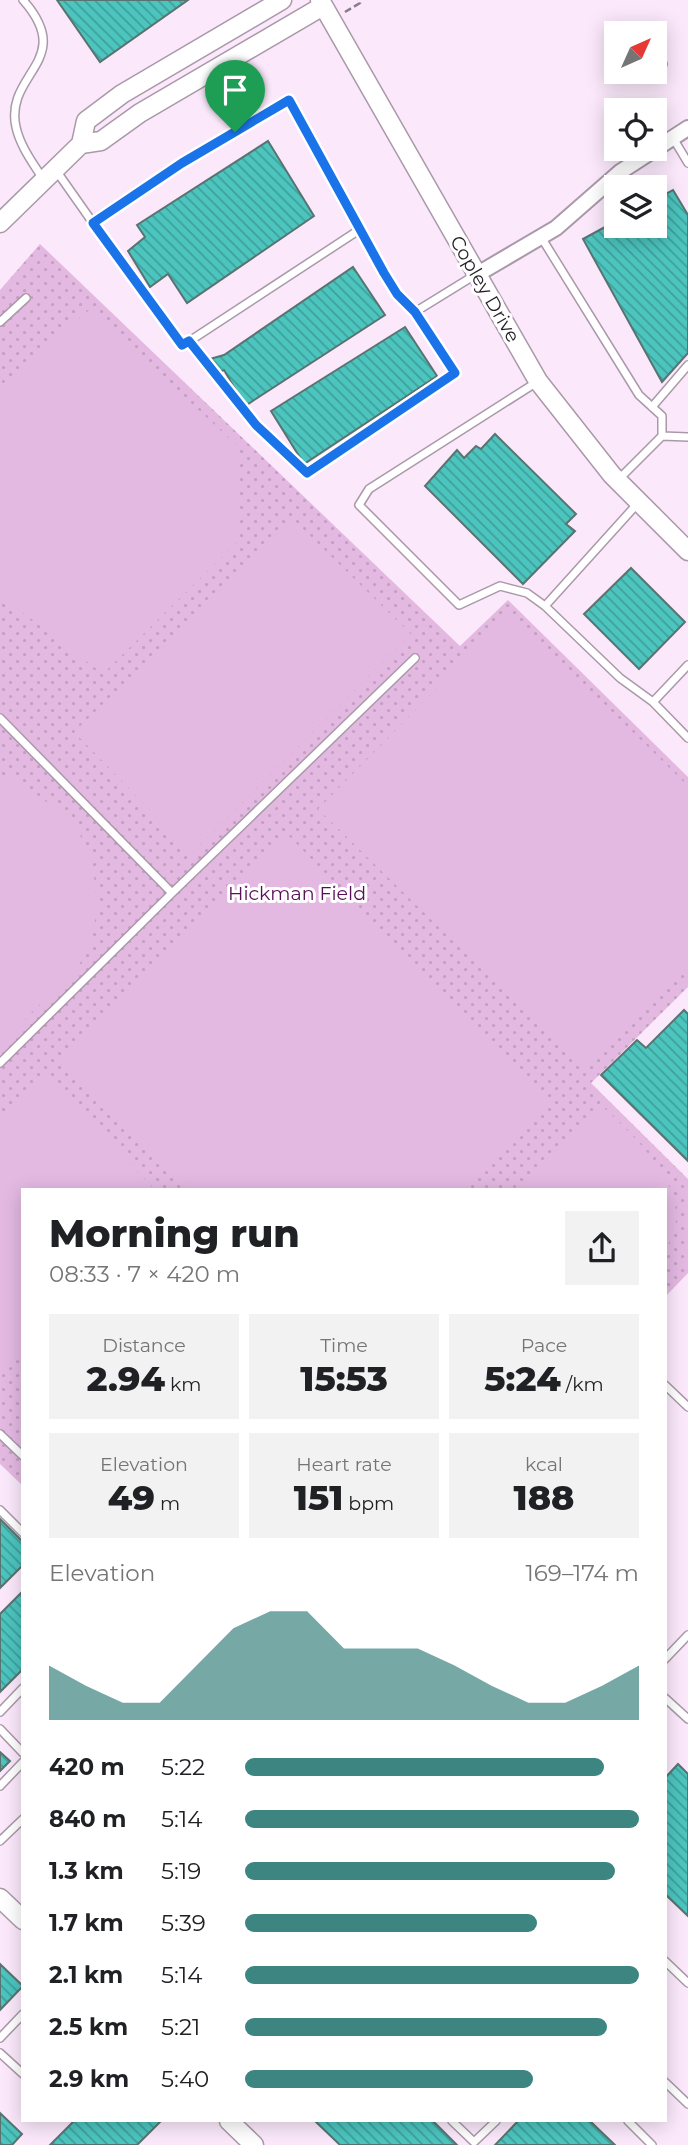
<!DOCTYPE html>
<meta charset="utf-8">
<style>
:root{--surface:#fff;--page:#f2f2f2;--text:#202124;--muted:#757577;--accent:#3d8581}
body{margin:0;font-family:Montserrat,sans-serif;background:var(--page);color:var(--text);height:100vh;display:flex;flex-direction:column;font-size:26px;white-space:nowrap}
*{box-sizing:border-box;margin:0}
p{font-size:23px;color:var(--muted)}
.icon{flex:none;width:38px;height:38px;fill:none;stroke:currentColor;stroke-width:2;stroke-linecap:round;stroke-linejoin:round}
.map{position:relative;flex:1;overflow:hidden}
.sheet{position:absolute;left:21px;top:1188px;width:646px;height:934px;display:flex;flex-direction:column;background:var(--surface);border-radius:0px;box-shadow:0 4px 18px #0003}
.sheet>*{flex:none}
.needle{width:46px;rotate:45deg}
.tools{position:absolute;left:604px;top:21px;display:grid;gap:14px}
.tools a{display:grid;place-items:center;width:63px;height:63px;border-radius:0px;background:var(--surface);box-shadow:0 4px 18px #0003;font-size:35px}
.pin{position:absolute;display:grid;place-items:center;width:60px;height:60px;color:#fff;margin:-72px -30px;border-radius:50% 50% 50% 0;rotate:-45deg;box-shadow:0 0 7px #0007}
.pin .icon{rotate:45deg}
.round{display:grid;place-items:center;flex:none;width:74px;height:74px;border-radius:0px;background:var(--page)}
.headline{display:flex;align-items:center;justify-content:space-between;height:119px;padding:0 28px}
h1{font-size:38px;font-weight:800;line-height:52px}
.figures{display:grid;grid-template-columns:repeat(3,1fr);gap:10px;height:119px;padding:7px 28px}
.figures div{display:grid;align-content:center;border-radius:0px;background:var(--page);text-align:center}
.figures b{font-size:35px;font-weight:800}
.figures small{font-size:19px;font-weight:400}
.figures p{font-size:19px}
.chart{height:196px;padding:14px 28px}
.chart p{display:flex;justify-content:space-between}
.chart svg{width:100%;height:126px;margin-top:7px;fill:var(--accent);opacity:.7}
ul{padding:0 28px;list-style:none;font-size:23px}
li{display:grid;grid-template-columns:112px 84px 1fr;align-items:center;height:52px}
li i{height:18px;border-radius:9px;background:var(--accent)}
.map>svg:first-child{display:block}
.park{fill:url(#park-dots)}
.garden{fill:#e3b9e2}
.building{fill:url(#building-back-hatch);stroke:#597371;stroke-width:2}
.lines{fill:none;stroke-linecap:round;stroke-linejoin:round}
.service-casing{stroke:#a999a9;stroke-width:10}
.minor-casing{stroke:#a999a9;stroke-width:18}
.tertiary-casing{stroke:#a999a9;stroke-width:21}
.path{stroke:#877c87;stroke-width:2.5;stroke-dasharray:7 3.5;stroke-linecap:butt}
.service{stroke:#fff;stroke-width:7}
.minor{stroke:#fff;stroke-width:14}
.tertiary{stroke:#fff;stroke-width:18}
.route-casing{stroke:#fff;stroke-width:14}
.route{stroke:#1a73e8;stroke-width:9}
.labels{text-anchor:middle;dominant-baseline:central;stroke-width:6;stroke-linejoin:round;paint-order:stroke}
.street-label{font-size:19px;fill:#251f25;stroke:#fff}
.park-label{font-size:19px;fill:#580f5a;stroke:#fff}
</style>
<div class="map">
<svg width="688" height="2145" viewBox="0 0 688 2145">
<defs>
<pattern id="park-dots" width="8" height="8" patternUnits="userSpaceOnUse" patternTransform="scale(1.75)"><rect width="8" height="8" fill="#e3b9e2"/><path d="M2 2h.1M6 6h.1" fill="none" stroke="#c39fc2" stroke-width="1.8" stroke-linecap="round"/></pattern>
<pattern id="building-back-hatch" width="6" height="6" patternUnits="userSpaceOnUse" patternTransform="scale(1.75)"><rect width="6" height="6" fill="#4cc5bf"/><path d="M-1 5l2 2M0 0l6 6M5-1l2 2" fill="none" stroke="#3f9f9b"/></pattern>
</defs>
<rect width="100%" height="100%" fill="#fbe9fb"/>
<path class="park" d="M40,244L460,646L508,600L688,777V987L591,1083L688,1179V1273L665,1297V1190H23V1486L0,1464V290Z"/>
<path class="garden" d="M89,310L238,446L236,543L103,674L0,595V386Z
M294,520L411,634L192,853L74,732Z
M511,613L688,786V967L586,1071L318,809Z
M12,776C26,787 71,818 78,831C103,877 105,940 67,981C56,993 42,1001 31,1013C20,1025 10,1038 0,1050V783Z
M287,834L548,1103L462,1190H194L60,1057Z
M45,1076L155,1190H23V1354L0,1377V1121Z
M602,1106C631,1133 685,1182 675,1227C673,1235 668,1244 665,1252V1190H513Z"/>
<path class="building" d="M57,0H188L100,62Z
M268,141L314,216L187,303L168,274L150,287L128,251L145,237L137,225Z
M673,190L688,215V353L662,382L583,239L616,221V226H654V200Z
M353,267L385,315L245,406L224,370L215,375L206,360L224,355Z
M405,327L437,376L304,464L271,411Z
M495,434L576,514L566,524L575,531L523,584L425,486L457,450L464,458L476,446L481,449Z
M631,568L685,622L639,669L584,614Z
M684,1010L688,1014V1161L601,1075L637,1040L646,1048Z
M0,1519L23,1542V1565L0,1588Z
M23,1591V1669L0,1692V1614Z
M0,1752L10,1761L0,1771Z
M678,1764L688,1774V1916L665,1894V1778Z
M0,1964L23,1986L0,2010Z
M0,2113L22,2134L12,2145H0Z
M74,2121H161L137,2145H50Z
M315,2121H433L457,2145H340Z
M518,2121H590L615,2145H495Z"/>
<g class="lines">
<g class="service-casing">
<path id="service" d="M23,0C77,61 4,73 16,127C20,146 33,163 43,179
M654,64H663
M673,138L688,163
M55,169L93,223L182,163L289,100L359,230L182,346L93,223
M359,230L397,294L415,312L475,275
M541,237L639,395L662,416V436
M0,322L26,298
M189,341L255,425L307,473L455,373L415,312
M537,382L369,489L359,505L459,605L500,586L527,593L545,606L620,678L653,702L688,738
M652,407L688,365
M619,479L662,436L688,437
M545,606L638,503
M653,702L688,665
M0,718L172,893L0,1063
M172,893L415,658
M665,1385L688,1407
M0,1434L23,1456
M0,1510L23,1533
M665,1659L688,1635
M665,1698L688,1719
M0,1712L23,1688
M0,1729L23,1753
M0,1786L23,1762
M0,1841L23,1819
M665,1961L688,1983
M0,2038L23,2014
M0,2053L23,2074
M665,2082L688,2104
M452,2121L474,2142L496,2121
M628,2121L652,2145"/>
</g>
<g class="minor-casing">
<path id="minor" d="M476,275L556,228L620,172L688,128"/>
</g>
<g class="tertiary-casing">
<path id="tertiary" d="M320,0L538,381L612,475L688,551
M81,144L101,141L140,113L323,6
M0,223L81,144L86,121L122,94L282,0
M0,1898L23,1920
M229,2121L254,2145"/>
</g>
<path class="path" d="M345,12L360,3L358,0"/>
<use href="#service" class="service"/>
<use href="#minor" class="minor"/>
<use href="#tertiary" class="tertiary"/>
</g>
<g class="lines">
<g class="route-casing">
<path id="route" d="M289,100L384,273L397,294L415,312L455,373L307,473L256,425L189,341L182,345L93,223L182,163Z"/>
</g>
<use href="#route" class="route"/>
</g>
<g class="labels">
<g class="street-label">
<text transform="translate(485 289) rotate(60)">Copley Drive</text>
</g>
<g class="park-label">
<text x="297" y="893">Hickman Field</text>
</g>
</g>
</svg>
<div class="tools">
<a><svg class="needle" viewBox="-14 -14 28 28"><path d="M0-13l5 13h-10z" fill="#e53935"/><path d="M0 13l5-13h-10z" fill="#757577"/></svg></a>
<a><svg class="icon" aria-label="locate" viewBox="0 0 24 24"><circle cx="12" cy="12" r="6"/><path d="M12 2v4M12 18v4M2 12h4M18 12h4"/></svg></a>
<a><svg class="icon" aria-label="layers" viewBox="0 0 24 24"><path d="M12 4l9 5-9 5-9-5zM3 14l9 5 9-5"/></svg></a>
</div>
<div class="pin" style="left:235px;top:132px;background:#1e9e55"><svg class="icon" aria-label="arrive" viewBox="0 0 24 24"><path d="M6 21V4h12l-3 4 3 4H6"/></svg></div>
<section class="sheet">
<div class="headline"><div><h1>Morning run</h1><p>08:33 · 7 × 420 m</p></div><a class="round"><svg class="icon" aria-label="share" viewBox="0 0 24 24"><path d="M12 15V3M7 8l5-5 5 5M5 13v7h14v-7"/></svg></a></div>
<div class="figures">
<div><p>Distance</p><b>2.94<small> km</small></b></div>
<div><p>Time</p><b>15:53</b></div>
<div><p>Pace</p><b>5:24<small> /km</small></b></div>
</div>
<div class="figures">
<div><p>Elevation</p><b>49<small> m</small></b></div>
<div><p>Heart rate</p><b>151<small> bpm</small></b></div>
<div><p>kcal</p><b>188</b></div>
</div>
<div class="chart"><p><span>Elevation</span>169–174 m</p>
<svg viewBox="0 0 160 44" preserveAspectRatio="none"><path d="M0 44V25L10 32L20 38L30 38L40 25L50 12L60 6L70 6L80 19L90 19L100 19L110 25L120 32L130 38L140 38L150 32L160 25V44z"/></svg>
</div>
<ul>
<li><b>420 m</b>5:22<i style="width:91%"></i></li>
<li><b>840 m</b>5:14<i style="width:100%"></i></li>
<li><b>1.3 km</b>5:19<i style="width:94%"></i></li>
<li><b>1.7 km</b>5:39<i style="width:74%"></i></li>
<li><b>2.1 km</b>5:14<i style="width:100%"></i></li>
<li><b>2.5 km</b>5:21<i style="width:92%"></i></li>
<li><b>2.9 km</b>5:40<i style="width:73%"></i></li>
</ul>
</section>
</div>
